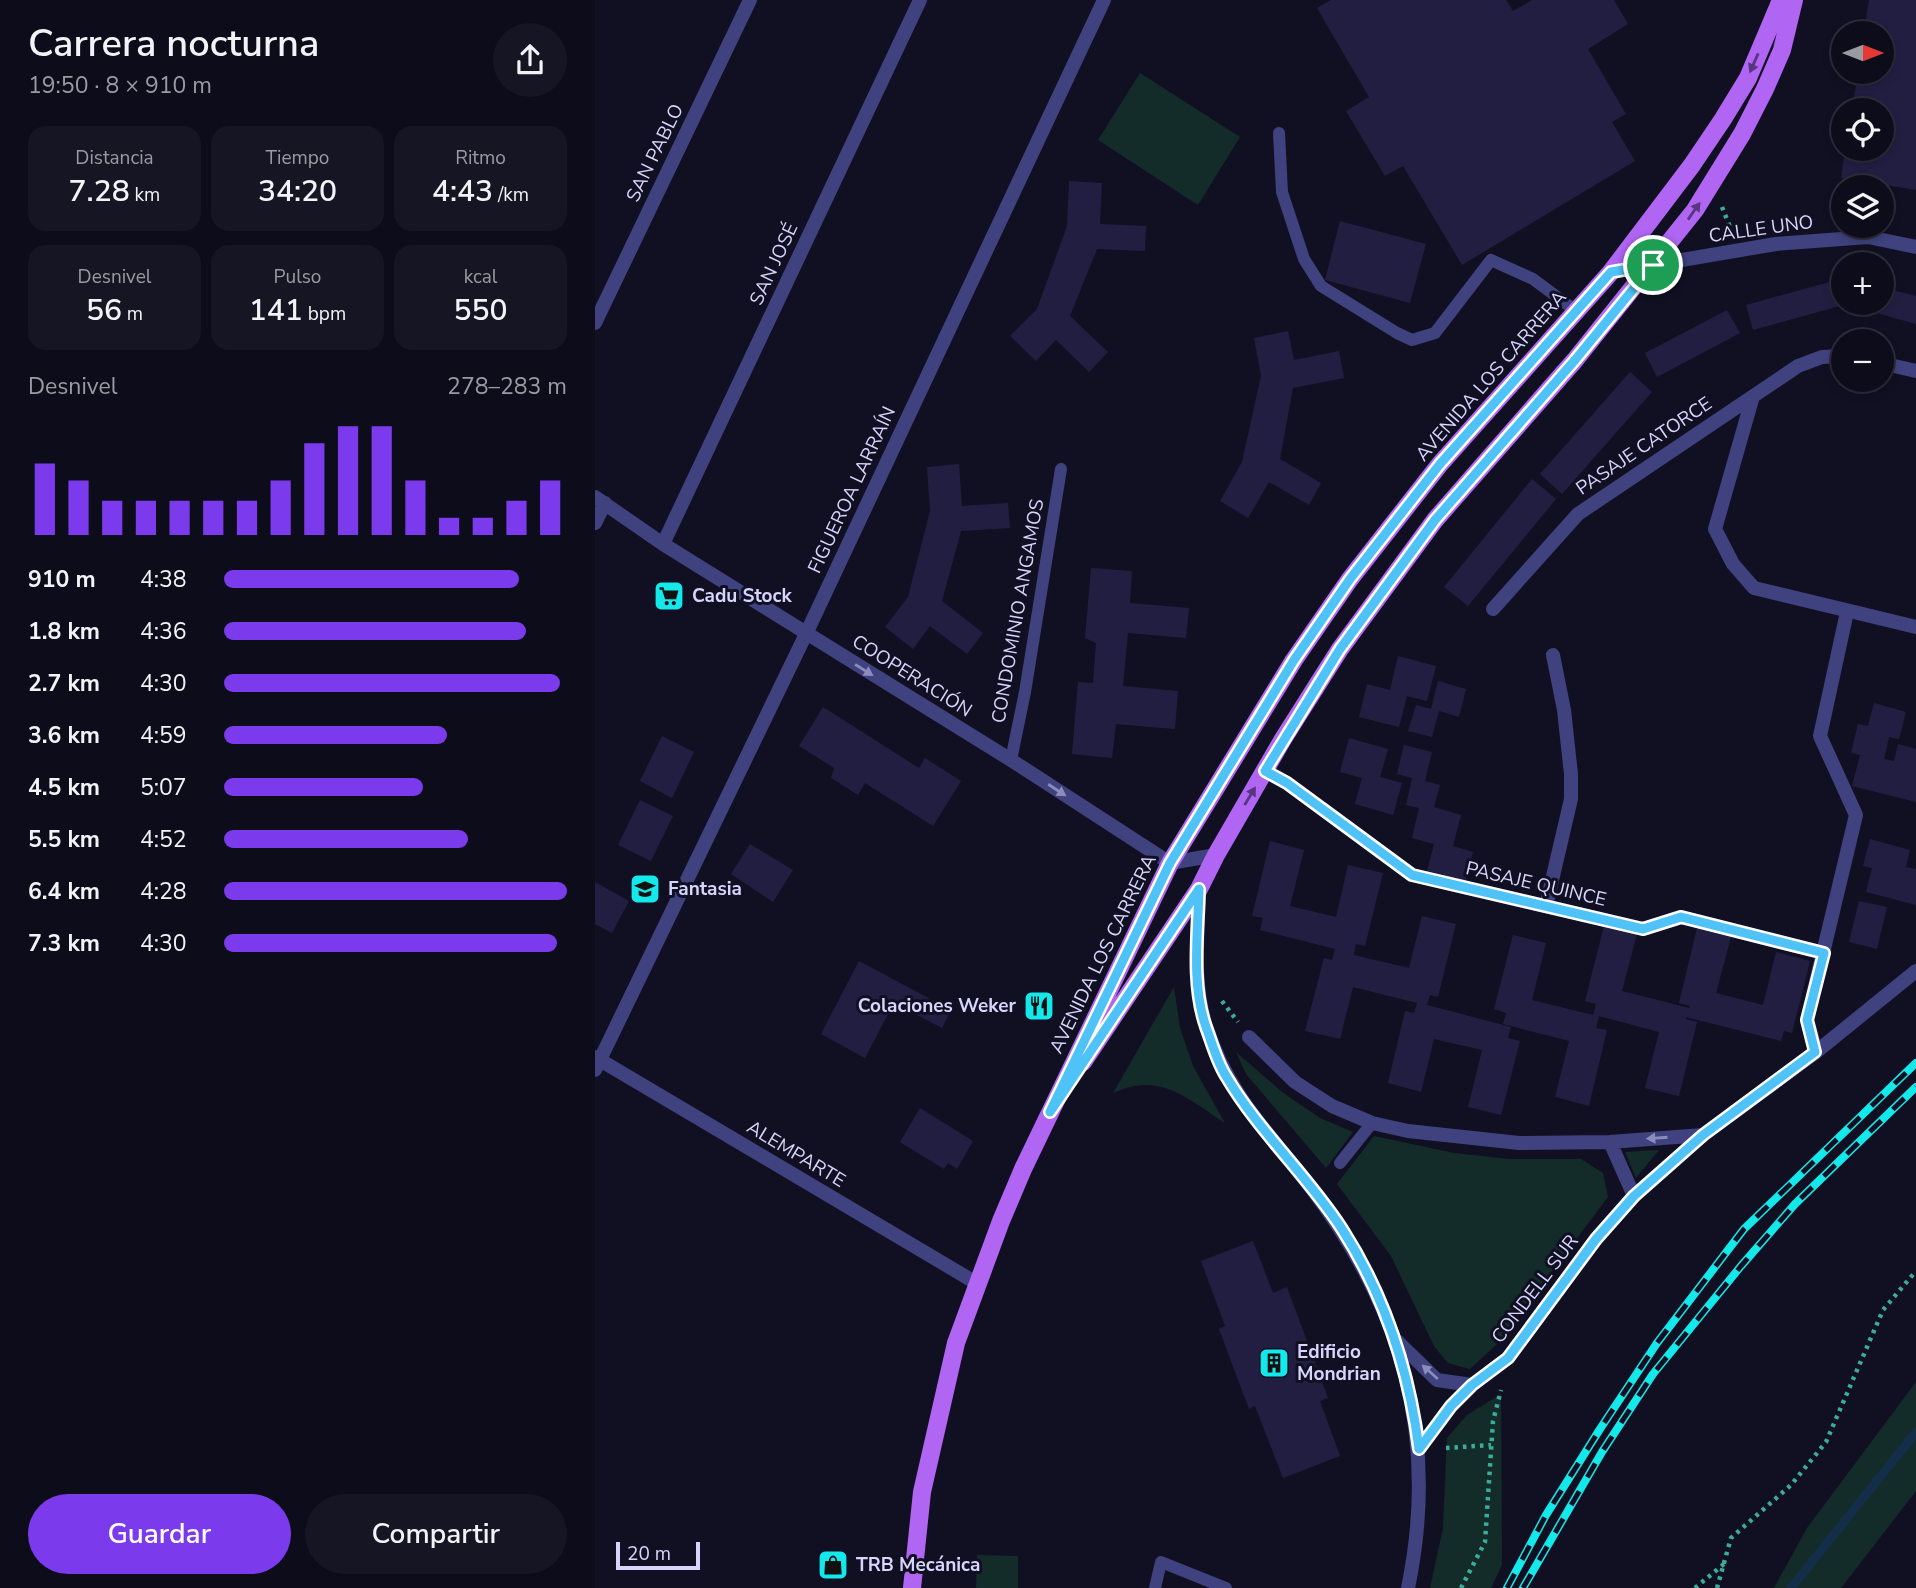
<!DOCTYPE html>
<html lang="es">
<meta charset="utf-8">
<style>
:root{--surface:#0d0c1a;--page:#161523;--text:#f1f3f6;--muted:#9a9ba2;--line:#2d2c39;--accent:#7c3aed}
body{margin:0;font-family:"Nunito Sans",sans-serif;background:var(--page);color:var(--text);height:100vh;display:flex;flex-direction:column;font-size:26px;white-space:nowrap}
*{box-sizing:border-box;margin:0}
p{font-size:23px;color:var(--muted)}
.icon{flex:none;width:38px;height:38px;fill:none;stroke:currentColor;stroke-width:2;stroke-linecap:round;stroke-linejoin:round}
.map{position:relative;flex:1;overflow:hidden}
.panel{display:flex;flex-direction:column;background:var(--surface);width:595px}
.panel>*{flex:none}
.needle{width:46px;rotate:90deg}
.tools{position:absolute;left:1236px;top:21px;display:grid;gap:14px}
.tools a{display:grid;place-items:center;width:63px;height:63px;border-radius:50%;background:var(--surface);box-shadow:0 4px 10px #0003,0 0 0 2px var(--line);font-size:35px}
.scale{position:absolute;left:21px;bottom:18px;width:84px;box-sizing:border-box;padding-left:7px;border:4px solid #d6d5fc;border-top:0;font-size:19px;line-height:24px;white-space:nowrap;color:#d6d5fc;-webkit-text-stroke:5px #111023;paint-order:stroke}
.pin{position:absolute;display:grid;place-items:center;width:60px;height:60px;color:#fff;margin:-30px;border:4px solid #fff;border-radius:50%;box-shadow:0 2px 7px #0007}
.round{display:grid;place-items:center;flex:none;width:74px;height:74px;border-radius:37px;background:var(--page)}
.head{display:flex;align-items:center;justify-content:space-between;height:119px;padding:0 28px}
h1{font-size:38px;font-weight:600;line-height:52px}
.stats{display:grid;grid-template-columns:repeat(3,1fr);gap:10px;height:119px;padding:7px 28px}
.stats div{display:grid;align-content:center;border-radius:18px;background:var(--page);text-align:center}
.stats b{font-size:30px;font-weight:600}
.stats small{font-size:19px;font-weight:400}
.stats p{font-size:19px}
.chart{height:196px;padding:14px 28px}
.chart p{display:flex;justify-content:space-between}
.chart svg{width:100%;height:126px;margin-top:7px;stroke:var(--accent);stroke-width:6}
.button{display:flex;gap:14px;margin-top:auto;padding:14px 28px}
.button a{flex:1;height:80px;border-radius:42px;background:var(--accent);color:#fff;font-size:28px;font-weight:600;line-height:80px;text-align:center}
.button a+a{background:var(--page);color:var(--text)}
ul{padding:0 28px;list-style:none;font-size:23px}
li{display:grid;grid-template-columns:112px 84px 1fr;align-items:center;height:52px}
li i{height:18px;border-radius:9px;background:var(--accent)}
main{display:flex;flex:1;min-height:0}
.map>svg:first-child{display:block}
.green{fill:#142c29}
.lines{fill:none;stroke-linecap:round;stroke-linejoin:round}
.stream{stroke:#142d49;stroke-width:9}
.building{fill:#221e42}
.path{stroke:#39ac9a;stroke-width:4.5;stroke-dasharray:3.5 5;stroke-linecap:butt}
.service{stroke:#3f427e;stroke-width:12}
.minor{stroke:#3f427e;stroke-width:14}
.tertiary{stroke:#3f427e;stroke-width:14}
.primary{stroke:#b165f3;stroke-width:18}
.rail-casing{stroke:#13e8ea;stroke-width:8}
.rail{stroke:#111023;stroke-width:5;stroke-dasharray:16;stroke-linecap:butt}
.oneway{fill:#593681}
.oneway2{fill:#8a8cbd}
.route-casing{stroke:#fff;stroke-width:14}
.route{stroke:#4fc3f7;stroke-width:9}
.labels{text-anchor:middle;dominant-baseline:central;stroke-width:6;stroke-linejoin:round;paint-order:stroke}
.street-label{font-size:19px;fill:#d6d5fc;stroke:#111023}
.poi-label{font-size:19px;font-weight:bold;fill:#d6d5fc;stroke:#111023;text-anchor:start}
</style>
<main>
<section class="panel">
<div class="head"><div><h1>Carrera nocturna</h1><p>19:50 · 8 × 910 m</p></div><a class="round"><svg class="icon" aria-label="share" viewBox="0 0 24 24"><path d="M12 15V3M7 8l5-5 5 5M5 13v7h14v-7"/></svg></a></div>
<div class="stats">
<div><p>Distancia</p><b>7.28<small> km</small></b></div>
<div><p>Tiempo</p><b>34:20</b></div>
<div><p>Ritmo</p><b>4:43<small> /km</small></b></div>
</div>
<div class="stats">
<div><p>Desnivel</p><b>56<small> m</small></b></div>
<div><p>Pulso</p><b>141<small> bpm</small></b></div>
<div><p>kcal</p><b>550</b></div>
</div>
<div class="chart"><p><span>Desnivel</span>278–283 m</p>
<svg viewBox="0 0 160 44" preserveAspectRatio="none"><path d="M5 44V19M15 44V25M25 44V32M35 44V32M45 44V32M55 44V32M65 44V32M75 44V25M85 44V12M95 44V6M105 44V6M115 44V25M125 44V38M135 44V38M145 44V32M155 44V25"/></svg>
</div>
<ul>
<li><b>910 m</b>4:38<i style="width:86%"></i></li>
<li><b>1.8 km</b>4:36<i style="width:88%"></i></li>
<li><b>2.7 km</b>4:30<i style="width:98%"></i></li>
<li><b>3.6 km</b>4:59<i style="width:65%"></i></li>
<li><b>4.5 km</b>5:07<i style="width:58%"></i></li>
<li><b>5.5 km</b>4:52<i style="width:71%"></i></li>
<li><b>6.4 km</b>4:28<i style="width:100%"></i></li>
<li><b>7.3 km</b>4:30<i style="width:97%"></i></li>
</ul>
<div class="button"><a>Guardar</a><a>Compartir</a></div>
</section>
<div class="map">
<svg width="1321" height="1588" viewBox="0 0 1321 1588">
<rect width="100%" height="100%" fill="#111023"/>
<path class="green" d="M545,73L645,137L603,205L503,140Z
M579,987L585,1028L598,1066L630,1123C592,1098 564,1071 518,1093Z
M641,1052L687,1092L725,1118L758,1132L731,1168L651,1074Z
M779,1136L859,1153L914,1159H986L1008,1173L1013,1197L903,1343L875,1369L853,1363L839,1346L796,1256L742,1184Z
M1064,1150L1041,1178L1030,1152Z
M1321,1382V1491L1246,1588H1179L1212,1528Z
M906,1394L907,1565L896,1588H835L848,1528L852,1438L872,1415Z
M382,1555L423,1556V1588H381Z"/>
<g class="lines">
<path class="stream" d="M1196,1588L1321,1432"/>
</g>
<path class="building" d="M736,0H911L918,11L937,0H1019L1033,24L993,49L1031,114L1017,122L1040,161L867,265L808,166L790,176L751,111L774,97L722,8Z
M1274,0H1321V190L1246,178L1250,149H1286V110H1257L1263,72H1286V33H1269Z
M474,181L507,183L505,224L551,226L550,251L502,249L475,316L513,352L494,372L461,340L441,361L415,336L442,309L472,226Z
M745,221L831,244L815,303L730,280Z
M1238,281L1245,306L1158,330L1151,305Z
M1286,287L1321,296V324L1260,307L1261,303H1286Z
M1132,310L1145,333L1062,377L1050,353Z
M693,331L699,360L744,351L749,378L698,388L685,459L726,483L714,505L674,482L653,518L625,501L647,462L666,376L659,338Z
M1035,372L1057,392L967,494L945,474Z
M364,464L367,506L413,503L415,528L366,531L347,601L388,633L372,654L335,626L318,649L290,627L313,597L335,511L332,467Z
M937,479L961,499L873,606L849,587Z
M496,568L537,571L535,603L594,608L591,638L533,633L528,686L583,691L580,729L521,724L517,758L477,754L483,682L498,683L501,643L490,638Z
M803,656L841,666L832,701L812,696L804,727L764,717L772,684L795,690Z
M843,681L871,689L864,717L844,711L837,737L813,731L821,705L836,709Z
M1279,703L1311,712L1304,739L1294,737L1289,759L1299,761L1303,744L1321,749V802L1257,786L1265,755L1256,753L1263,724L1273,726Z
M228,707L324,768L330,758L366,781L338,826L270,783L263,795L236,778L239,768L204,746Z
M67,736L99,752L77,798L45,781Z
M754,738L793,749L785,777L807,783L798,815L760,804L767,778L745,772Z
M809,745L837,752L830,781L845,785L839,807L866,815L858,846L878,852L870,881L832,871L839,844L817,838L824,808L811,805L817,778L802,774Z
M45,800L78,816L56,861L23,845Z
M1275,839L1315,850L1311,867L1321,869V905L1271,892L1277,868L1268,866Z
M675,841L709,850L695,906L741,917L753,865L788,873L770,946L761,944L759,955L814,968L827,916L861,924L843,997L835,995L832,1005L916,1027L913,1038L925,1041L906,1115L873,1107L887,1050L839,1039L826,1092L793,1083L810,1011L819,1013L822,1003L758,987L745,1039L710,1031L729,958L737,960L740,949L665,930L668,918L657,916Z
M155,844L198,870L178,902L136,874Z
M0,882L34,901L17,933L0,924Z
M1264,901L1292,907L1282,949L1254,942Z
M1009,926L1042,934L1027,991L1094,1008L1095,1006L1084,1003L1102,928L1136,937L1121,993L1168,1005L1181,952L1215,961L1197,1033L1189,1031L1186,1041L1091,1017V1019L1102,1022L1084,1096L1050,1088L1064,1032L1004,1016L1001,1028L1012,1030L994,1106L960,1097L974,1041L908,1024L911,1013L899,1009L918,935L951,943L937,1000L998,1015L1001,1004L990,1001Z
M264,961L356,1010L347,1028L299,1003L270,1058L226,1034Z
M325,1108L378,1141L362,1169L353,1163L349,1169L305,1142Z
M658,1241L678,1293L692,1287L733,1398L725,1401L745,1456L688,1478L660,1406L654,1409L624,1329L630,1326L606,1261Z"/>
<g class="lines">
<path class="path" d="M1127,207L1137,232
M688,781L713,798
M627,1001L643,1022
M851,1448L896,1445
M866,1588L890,1542L898,1421L906,1390
M1100,1588L1129,1564
M1122,1588L1136,1538L1196,1485L1231,1442L1288,1310L1321,1271"/>
<path class="service" d="M684,133L687,192L709,259L726,286L802,333L817,340L840,333L896,260L938,279L981,311
M416,760L430,692L466,469
M745,1163L777,1123
M560,1588L566,1562L631,1588"/>
<path class="minor" d="M0,323L155,0
M1286,363L1321,371
M1158,396L1120,529L1138,564L1159,588L1321,627
M0,497L68,544L416,760L575,863L621,855
M0,523L10,503
M68,544L325,0
M898,609L983,514L1203,366L1227,357L1248,356
M728,809L817,875L1048,929L1086,917L1229,953
M951,906L976,799V774L969,710L958,655
M654,1037L700,1082L737,1106L777,1123L813,1131L924,1143L1015,1142L1108,1135
M1221,1052L1212,1020L1261,815L1225,736L1252,612
M0,1057L383,1284
M1015,1142L1039,1196"/>
<path class="tertiary" d="M1016,272L1181,244L1273,237L1321,247
M604,889C603,934 597,983 611,1026C633,1095 675,1134 717,1189C808,1310 844,1438 813,1588
M0,1070L211,634L509,0
M802,1341L842,1380L877,1385
M824,1449L856,1406L877,1385L913,1358L1001,1239L1039,1196L1108,1135L1221,1052L1321,971"/>
<path class="primary" d="M488,1062L604,889L621,855L688,739L745,649L840,520L980,360L1100,210L1147,134L1170,89L1187,50L1199,0
M317,1588L327,1492L361,1343L406,1221L428,1169L575,863L699,660L755,579L845,464L1016,272L1097,165L1128,119L1153,78L1186,0"/>
<g class="rail-casing">
<path id="rail" d="M912,1588L951,1515L1005,1429L1062,1343L1149,1229L1321,1063
M928,1588L1007,1452L1058,1374L1146,1266L1200,1204L1321,1087"/>
</g>
<use href="#rail" class="rail"/>
</g>
<defs><path id="oneway-solid" d="M-6-.8H1V-3.2L6.5 0L1 3.2V.8H-6Z" transform="scale(1.75)"/></defs>
<g class="oneway">
<use href="#oneway-solid" transform="translate(1159 63) rotate(114)"/>
<use href="#oneway-solid" transform="translate(1099 211) rotate(-55)"/>
<use href="#oneway-solid" transform="translate(655 796) rotate(-59)"/>
</g>
<g class="oneway2">
<use href="#oneway-solid" transform="translate(269 670) rotate(32)"/>
<use href="#oneway-solid" transform="translate(462 790) rotate(33)"/>
<use href="#oneway-solid" transform="translate(1062 1138) rotate(176)"/>
<use href="#oneway-solid" transform="translate(835 1372) rotate(-138)"/>
</g>
<g class="lines">
<g class="route-casing">
<path id="route" d="M1058,265L980,360L840,520L745,649L670,771L692,783L817,875L1048,929L1086,917L1229,953L1212,1020L1220,1052L1108,1135L1039,1196L1001,1239L913,1358L877,1385L856,1406L824,1449C814,1371 790,1296 747,1229C712,1175 664,1132 631,1076C622,1062 617,1043 611,1027C596,984 603,934 604,889L455,1112L575,863L699,660L755,579L845,464L1016,272Z"/>
</g>
<use href="#route" class="route"/>
</g>
<defs>
<g id="supermarket-square" transform="scale(1.575)"><rect x="-9" y="-9" width="18" height="18" rx="4" fill="#13e8ea" stroke="#111023"/><path d="M-6-5.5h2.5l.6 2H6L4.5 2H-2.5L-4.4-4H-6ZM-1.5 3.2a1.3 1.3 0 1 0 .1 0ZM3 3.2a1.3 1.3 0 1 0 .1 0Z" fill="#111"/></g>
<g id="school-square" transform="scale(1.575)"><rect x="-9" y="-9" width="18" height="18" rx="4" fill="#13e8ea" stroke="#111023"/><path d="M0-5L7-2L0 1L-7-2ZM-4 1L0 2.5L4 1V4Q0 6-4 4Z" fill="#111"/></g>
<g id="restaurant-square" transform="scale(1.575)"><rect x="-9" y="-9" width="18" height="18" rx="4" fill="#13e8ea" stroke="#111023"/><path d="M-5-6h1v4h1v-4h1v4h1v-4h1v5L-1.5 .5V6h-2V.5L-5-1ZM5-6V6H3V1.5H1.5Q1.5-4 5-6Z" fill="#111"/></g>
<g id="building-square" transform="scale(1.575)"><rect x="-9" y="-9" width="18" height="18" rx="4" fill="#13e8ea" stroke="#111023"/><path d="M-4-6H4V6H1V3H-1V6H-4ZM-2.5-4.3h1.7v1.8h-1.7ZM.8-4.3h1.7v1.8H.8ZM-2.5-1h1.7V.8h-1.7ZM.8-1h1.7V.8H.8Z" fill="#111"/></g>
<g id="shop-square" transform="scale(1.575)"><rect x="-9" y="-9" width="18" height="18" rx="4" fill="#13e8ea" stroke="#111023"/><path d="M-5-2.5h2.3a2.7 3.5 0 0 1 5.4 0H5L5.5 6h-11ZM-1.5-2.5h3a1.5 2.3 0 0 0-3 0Z" fill="#111"/></g>
</defs>
<g fill-rule="evenodd">
<use href="#supermarket-square" x="74" y="596"/>
<use href="#school-square" x="50" y="889"/>
<use href="#restaurant-square" x="444" y="1006"/>
<use href="#building-square" x="679" y="1363"/>
<use href="#shop-square" x="238" y="1565"/>
</g>
<g class="labels">
<g class="street-label">
<text transform="translate(60 153) rotate(-64)">SAN PABLO</text>
<text transform="translate(1166 229) rotate(-8)">CALLE UNO</text>
<text transform="translate(179 264) rotate(-65)">SAN JOSÉ</text>
<text transform="translate(896 376) rotate(-49)">AVENIDA LOS CARRERA</text>
<text transform="translate(1049 446) rotate(-34)">PASAJE CATORCE</text>
<text transform="translate(257 490) rotate(-65)">FIGUEROA LARRAÍN</text>
<text transform="translate(423 611) rotate(-80)">CONDOMINIO ANGAMOS</text>
<text transform="translate(317 676) rotate(32)">COOPERACIÓN</text>
<text transform="translate(941 884) rotate(13)">PASAJE QUINCE</text>
<text transform="translate(508 954) rotate(-64)">AVENIDA LOS CARRERA</text>
<text transform="translate(201 1154) rotate(31)">ALEMPARTE</text>
<text transform="translate(940 1289) rotate(-53)">CONDELL SUR</text>
</g>
<g class="poi-label">
<text x="97" y="596">Cadu Stock</text>
<text x="73" y="889">Fantasia</text>
<text x="421" y="1006" text-anchor="end">Colaciones Weker</text>
<text x="702" y="1352">Edificio<tspan x="702" dy="22">Mondrian</tspan></text>
<text x="261" y="1565">TRB Mecánica</text>
</g>
</g>
</svg>
<div class="tools">
<a><svg class="needle" viewBox="-14 -14 28 28"><path d="M0-13l5 13h-10z" fill="#e53935"/><path d="M0 13l5-13h-10z" fill="#9a9ba2"/></svg></a>
<a><svg class="icon" aria-label="locate" viewBox="0 0 24 24"><circle cx="12" cy="12" r="6"/><path d="M12 2v4M12 18v4M2 12h4M18 12h4"/></svg></a>
<a><svg class="icon" aria-label="layers" viewBox="0 0 24 24"><path d="M12 4l9 5-9 5-9-5zM3 14l9 5 9-5"/></svg></a>
<a>+</a>
<a>−</a>
</div>
<div class="scale">20 m</div>
<div class="pin" style="left:1058px;top:265px;background:#1e9e55"><svg class="icon" aria-label="arrive" viewBox="0 0 24 24"><path d="M6 21V4h12l-3 4 3 4H6"/></svg></div>
</div>
</main>
